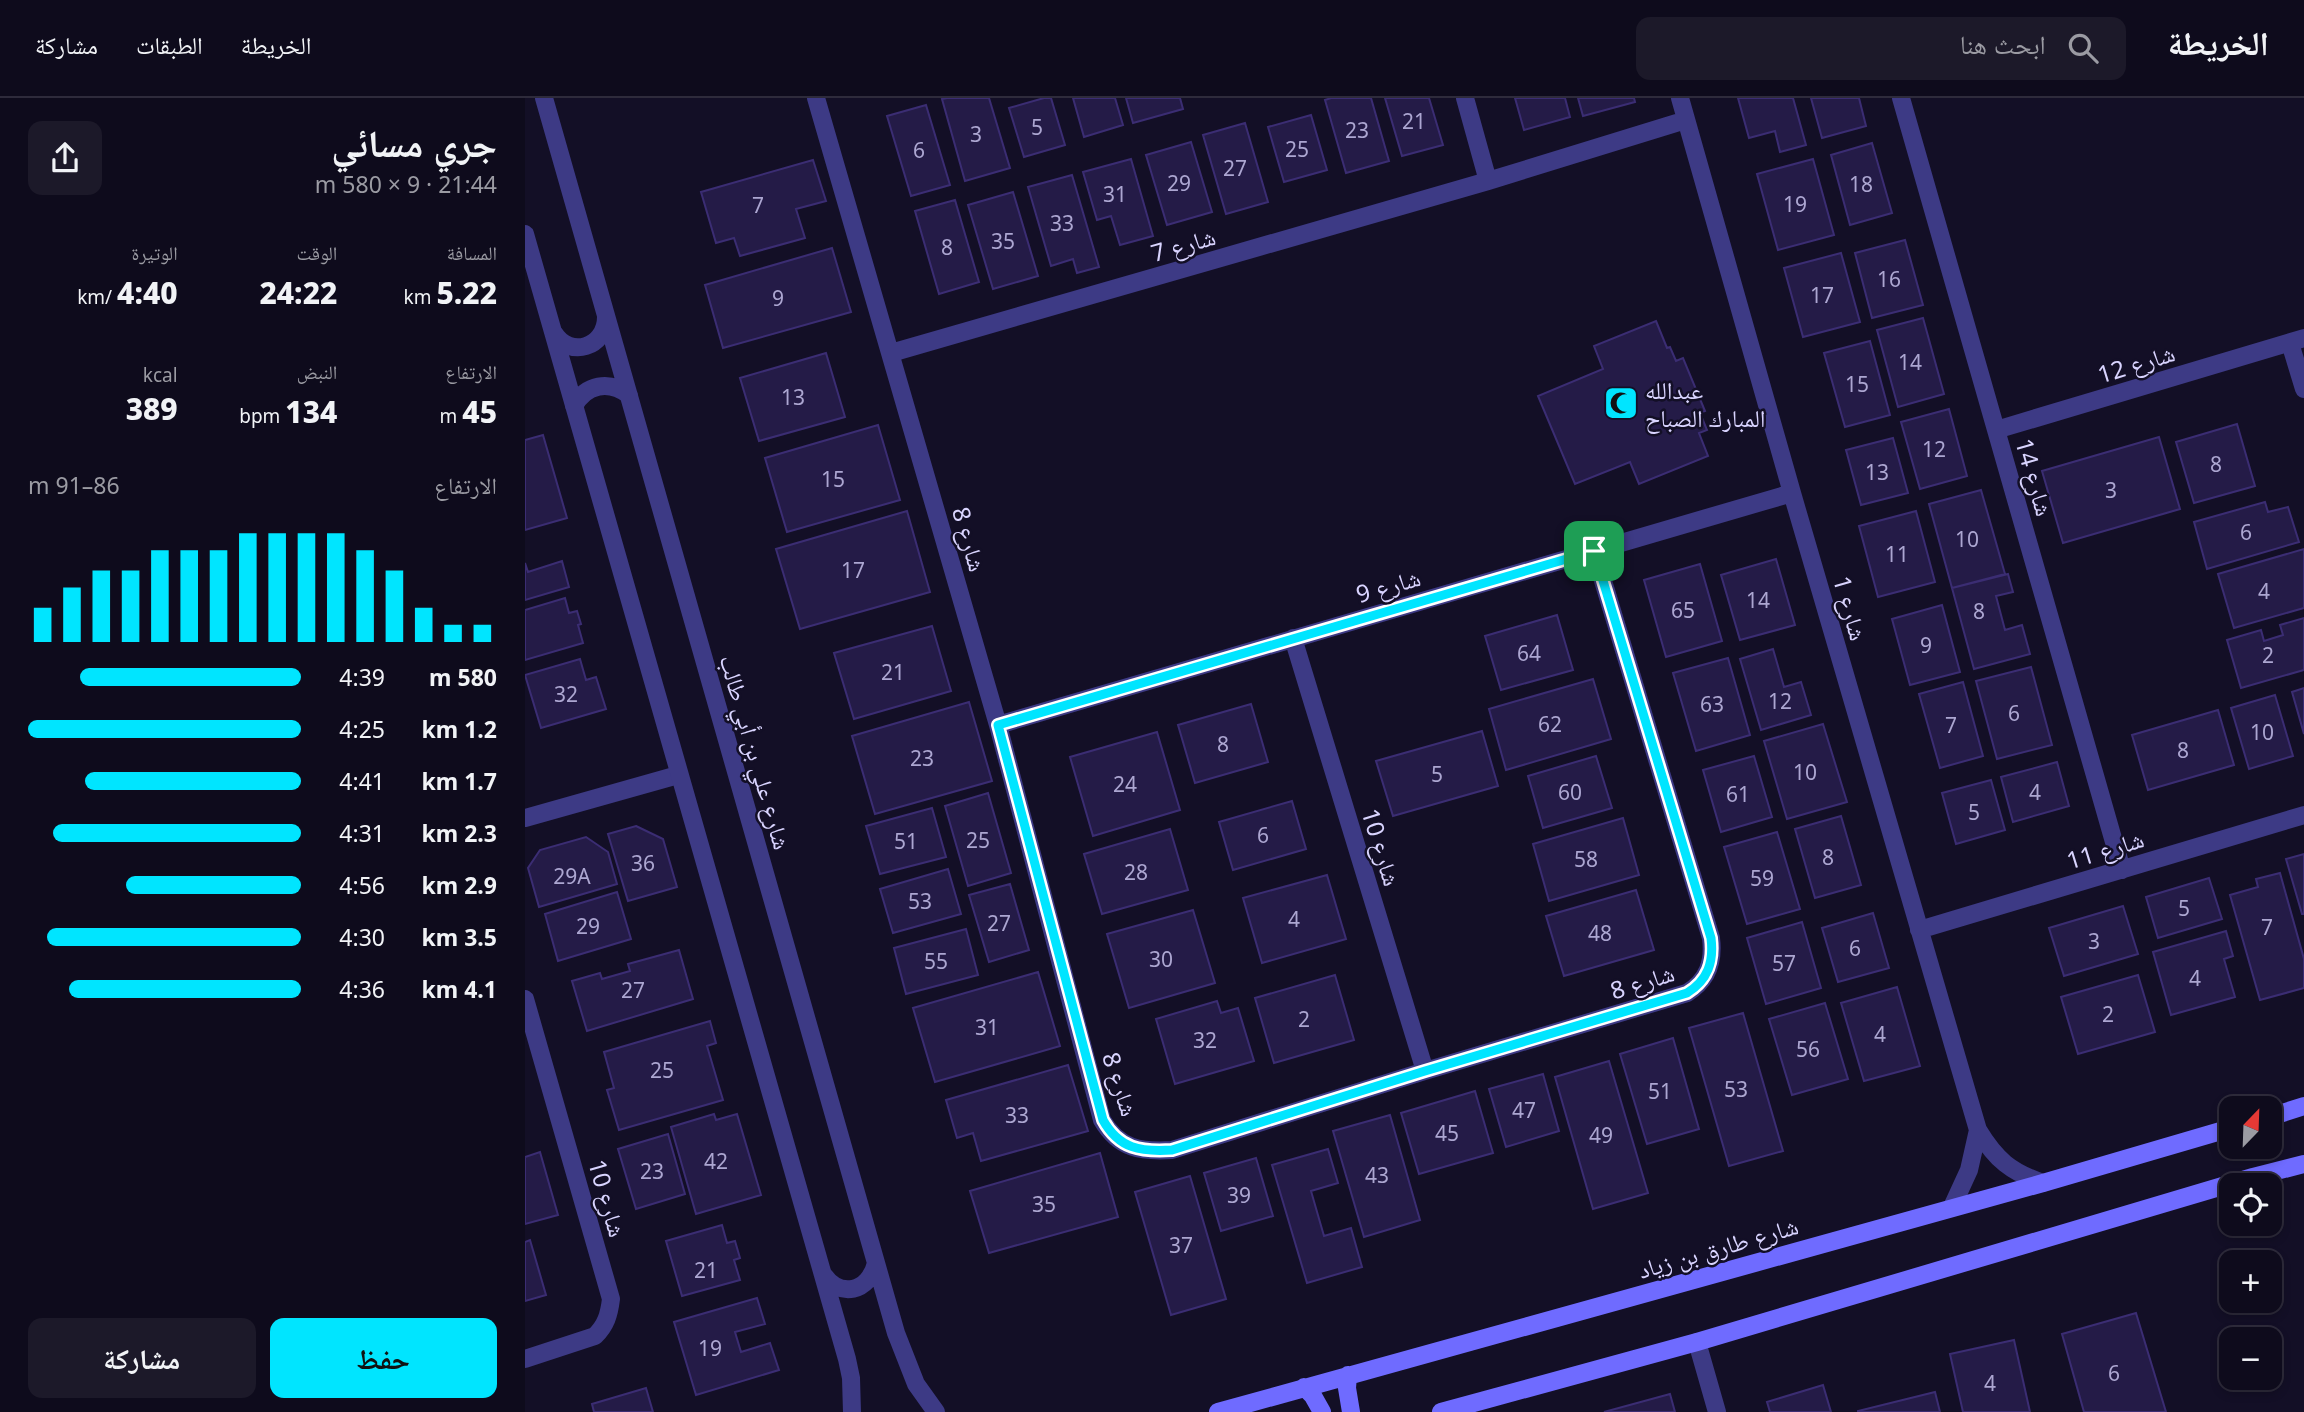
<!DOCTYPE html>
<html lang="ar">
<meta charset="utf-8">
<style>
:root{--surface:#0e0b1c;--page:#1c1929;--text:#f1f3f6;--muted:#9b9ba3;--line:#2e2b3b;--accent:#00e5ff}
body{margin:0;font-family:"Noto Sans","Noto Naskh Arabic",sans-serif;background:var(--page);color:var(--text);direction:rtl;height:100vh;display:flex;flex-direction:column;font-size:26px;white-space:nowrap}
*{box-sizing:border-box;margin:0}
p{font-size:23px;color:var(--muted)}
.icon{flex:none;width:38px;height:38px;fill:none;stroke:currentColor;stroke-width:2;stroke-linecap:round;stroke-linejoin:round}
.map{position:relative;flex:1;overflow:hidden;direction:ltr}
.details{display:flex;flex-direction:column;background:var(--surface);width:525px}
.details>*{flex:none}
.needle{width:46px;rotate:23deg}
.tools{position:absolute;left:1694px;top:998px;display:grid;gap:14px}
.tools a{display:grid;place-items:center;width:63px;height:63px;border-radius:14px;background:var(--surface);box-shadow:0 4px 10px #0003,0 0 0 2px var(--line);font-size:35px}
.pin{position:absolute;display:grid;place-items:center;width:60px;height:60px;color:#fff;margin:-30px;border-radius:14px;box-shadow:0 4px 10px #0006}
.round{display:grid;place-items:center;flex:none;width:74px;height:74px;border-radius:14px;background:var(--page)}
.summary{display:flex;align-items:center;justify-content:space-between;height:119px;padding:0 28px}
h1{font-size:38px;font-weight:800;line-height:52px}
.stats{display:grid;grid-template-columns:repeat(3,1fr);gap:10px;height:119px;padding:7px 28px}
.stats div{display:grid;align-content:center}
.stats b{font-size:30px;font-weight:800}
.stats small{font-size:19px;font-weight:400}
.stats p{font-size:19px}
.chart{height:196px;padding:14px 28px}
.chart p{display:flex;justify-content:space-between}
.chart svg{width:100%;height:126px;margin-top:7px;stroke:var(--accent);stroke-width:6}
.primary-button{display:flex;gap:14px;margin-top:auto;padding:14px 28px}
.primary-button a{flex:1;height:80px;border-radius:14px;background:var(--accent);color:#111;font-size:28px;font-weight:800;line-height:80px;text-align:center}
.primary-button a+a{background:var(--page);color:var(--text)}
ul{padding:0 28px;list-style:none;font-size:23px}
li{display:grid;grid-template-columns:112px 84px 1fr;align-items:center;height:52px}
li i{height:18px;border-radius:9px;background:var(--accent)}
header{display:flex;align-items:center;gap:42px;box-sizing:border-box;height:98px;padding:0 35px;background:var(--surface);border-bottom:2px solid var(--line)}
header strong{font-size:33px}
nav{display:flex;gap:38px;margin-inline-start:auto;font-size:24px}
.search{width:490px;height:63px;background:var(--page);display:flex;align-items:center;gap:18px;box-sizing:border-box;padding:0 24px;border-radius:14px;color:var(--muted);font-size:26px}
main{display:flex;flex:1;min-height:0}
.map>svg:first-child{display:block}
.building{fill:#241b47;stroke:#3b2d73;stroke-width:2}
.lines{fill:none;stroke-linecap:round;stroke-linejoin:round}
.minor{stroke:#3d3a85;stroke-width:18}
.tertiary{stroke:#3d3a85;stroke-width:18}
.secondary{stroke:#6f6bff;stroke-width:18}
.route-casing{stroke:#fff;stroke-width:14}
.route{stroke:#00e5ff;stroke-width:9}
.labels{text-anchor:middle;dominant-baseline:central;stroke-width:5;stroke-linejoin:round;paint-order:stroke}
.number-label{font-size:21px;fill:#aca6d1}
.street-label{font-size:24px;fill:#d9d4ff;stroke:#130f26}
.poi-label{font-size:24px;fill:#d9d4ff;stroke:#130f26;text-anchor:start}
</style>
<header>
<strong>الخريطة</strong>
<div class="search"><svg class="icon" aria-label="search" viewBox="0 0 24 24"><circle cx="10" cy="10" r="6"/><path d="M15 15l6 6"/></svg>ابحث هنا</div>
<nav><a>الخريطة</a><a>الطبقات</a><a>مشاركة</a></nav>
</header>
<main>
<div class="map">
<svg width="1779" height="1314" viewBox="0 0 1779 1314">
<rect width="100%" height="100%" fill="#130f26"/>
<path class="building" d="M422,0H464L485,70L440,83L417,1Z
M519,0H526L540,47L499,59L484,10Z
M548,0H590L598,27L559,39Z
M601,0H655L658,11L608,25Z
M806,0H846L864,63L821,75L800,2Z
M860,0H904L918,47L877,58Z
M990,0H1040L1045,19L999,32Z
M1053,0H1109L1110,4L1058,18Z
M1213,0H1268L1281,47L1255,54L1250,33L1224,40Z
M1286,0H1334L1341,28L1297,40Z
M401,7L425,87L386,98L362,18Z
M786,17L802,72L759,84L743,29Z
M720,25L743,104L701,116L678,37Z
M666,44L687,114L642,127L621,57Z
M1347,45L1367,115L1325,127L1306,57Z
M606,61L628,138L595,147L586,118L572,122L558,74Z
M1288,61L1309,137L1253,152L1232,76Z
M288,62L301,103L271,111L280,140L215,158L209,140L191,145L176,94Z
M547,77L574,169L552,175L548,161L526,168L503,89Z
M488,94L513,178L468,191L443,107Z
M430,102L454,184L414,196L390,113Z
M1380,142L1398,207L1347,220L1330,155Z
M307,150L326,214L198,250L180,187Z
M1316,155L1335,224L1278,239L1259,170Z
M1398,220L1419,296L1373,309L1352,232Z
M1131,223L1142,250L1145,249L1151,263L1158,260L1180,313L1175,315L1182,332L1174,335L1183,358L1114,386L1105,364L1050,386L1013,298L1078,271L1069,248Z
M1345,243L1365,317L1320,329L1299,255Z
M301,255L320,319L234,343L215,280Z
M1424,311L1442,378L1395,391L1376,324Z
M1712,326L1730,388L1669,405L1651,344Z
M353,327L375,402L262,434L240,360Z
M18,337L42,420L0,432V342Z
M1634,339L1655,411L1538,445L1517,373Z
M1368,340L1383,395L1336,407L1321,352Z
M1456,392L1480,476L1427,490L1404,406Z
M1740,404L1743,414L1763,409L1774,444L1682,471L1669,424Z
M382,413L405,494L275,531L251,451Z
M1391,413L1410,484L1353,499L1334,428Z
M1779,451V510L1709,530L1693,476Z
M1251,461L1270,527L1215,542L1196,477Z
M37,463L44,489L0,502V465L3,474Z
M1175,466L1197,543L1141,559L1119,482Z
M1483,476L1488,494L1471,498L1480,532L1497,527L1505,556L1449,571L1427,490Z
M40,500L44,515L52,513L56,526L53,527L58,545L0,562V512Z
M1417,507L1435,574L1385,587L1367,521Z
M1032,517L1048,572L976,592L960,538Z
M1779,520V572L1716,590L1702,542L1736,532L1739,543L1758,537L1755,527Z
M407,528L426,593L329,621L309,555Z
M1248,551L1259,589L1276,584L1286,617L1236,632L1215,561Z
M1203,560L1225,637L1171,653L1148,575Z
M55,561L61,582L71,579L81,611L16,630L0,577Z
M1506,569L1527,647L1472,661L1451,583Z
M1068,581L1086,641L981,672L964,611Z
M1438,584L1458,658L1415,670L1394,596Z
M1779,590V636L1767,594Z
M1750,597L1768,658L1724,671L1706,610Z
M444,604L467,683L350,716L327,638Z
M726,606L743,664L670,685L653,627Z
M1693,612L1709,667L1623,692L1607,637Z
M1298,626L1322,704L1262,721L1239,643Z
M957,633L973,688L868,718L851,663Z
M632,634L655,712L568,738L545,659Z
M1071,658L1087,710L1018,730L1003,678Z
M1229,658L1247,719L1196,734L1178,672Z
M1532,664L1544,708L1488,724L1476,679Z
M1466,682L1480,732L1431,746L1417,695Z
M463,695L486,775L443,788L420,708Z
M767,703L781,751L708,772L694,724Z
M407,710L421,759L355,776L341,728Z
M1316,718L1336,787L1290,800L1270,731Z
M1098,720L1114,777L1024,803L1008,746Z
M111,728L138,741L152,789L103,803L83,736Z
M645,731L663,792L577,816L559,756Z
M1252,734L1275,811L1222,826L1199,749Z
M61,739L83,754L92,786L14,809L3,770L15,752Z
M1779,756V816H1777L1761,761Z
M423,771L436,816L368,835L355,791Z
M1755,775L1779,861V890L1735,902L1705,797L1733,789L1731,781Z
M802,777L821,841L737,865L718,800Z
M1684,780L1697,821L1633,840L1621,799Z
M485,786L504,852L464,864L444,797Z
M1111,792L1129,852L1039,878L1021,818Z
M92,794L106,841L33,863L20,816Z
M1598,808L1613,856L1539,878L1524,830Z
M668,812L690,885L604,910L582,836Z
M1348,815L1364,870L1313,884L1297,830Z
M1277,824L1296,890L1241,906L1222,840Z
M441,831L453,877L381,896L369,850Z
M1701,833L1708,858L1699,861L1710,899L1646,917L1628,854Z
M154,852L168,901L62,933L47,883L75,875L77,881L105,873L103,866Z
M513,874L535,948L410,984L388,910Z
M810,877L829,942L749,965L730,900Z
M1613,877L1630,934L1553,956L1536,899Z
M1372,889L1395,968L1339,983L1316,905Z
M692,903L696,915L713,910L729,963L650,986L631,921Z
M1300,905L1323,981L1267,997L1244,921Z
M1218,915L1258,1053L1204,1068L1164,930Z
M185,923L191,945L182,948L198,1002L94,1032L82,992L89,990L79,954Z
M1148,940L1174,1031L1122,1046L1095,956Z
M1084,963L1123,1095L1068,1111L1030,979Z
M543,967L563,1033L456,1063L448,1035L432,1040L421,1002Z
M1018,976L1034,1033L981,1049L964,991Z
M950,993L968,1055L894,1076L876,1015Z
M189,1016L191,1022L212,1016L236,1097L171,1116L146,1029Z
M865,1017L895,1122L839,1139L808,1033Z
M143,1036L160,1096L111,1111L93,1051Z
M803,1051L813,1085L786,1093L799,1138L826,1130L837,1169L782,1185L747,1067Z
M15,1054L33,1117L0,1126V1059Z
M575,1055L593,1119L464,1155L445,1093Z
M731,1060L748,1118L696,1133L679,1075Z
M665,1078L701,1201L646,1217L610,1094Z
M197,1127L202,1145L210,1143L215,1160L209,1162L215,1182L157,1198L141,1143Z
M5,1142L21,1197L0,1203V1144Z
M232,1200L240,1226L210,1234L216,1254L245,1245L254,1272L171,1297L149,1224Z
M1611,1215L1641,1314H1559L1537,1236Z
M1489,1242L1505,1314H1438L1425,1256Z
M1298,1287L1306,1314H1245L1242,1304Z
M121,1290L128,1314H69L67,1306Z
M1410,1294L1415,1314H1333V1313Z
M1145,1296L1150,1314H1079Z"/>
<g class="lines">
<path class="minor" d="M291,0L473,627L577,1022C594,1051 616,1054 647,1052L900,973L1162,895C1183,882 1189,864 1186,840L1069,453
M940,0L963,83
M1155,0L1267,395L1453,1032C1471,1062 1486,1074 1518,1085
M1376,0L1597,772
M1765,245L1779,291
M366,255L963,83L1161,22
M1471,332L1779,240
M768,540L900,973
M473,627L1267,395
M0,720L153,677
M1394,832L1779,717
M0,901L86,1201C84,1217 81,1227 70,1238L0,1261
M1427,1109L1444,1072L1453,1032
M1172,1244L1192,1314"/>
<path class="tertiary" d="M19,0L371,1235L391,1286L411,1314
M0,136L322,1261L326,1280L327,1314
M29,235C45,261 81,249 81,219
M49,308C61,286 84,282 104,297
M298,1176C315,1201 344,1194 351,1165"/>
<path class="secondary" d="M1745,1019L1779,1008
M823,1277L822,1290L826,1314
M779,1289L788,1298L797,1314
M693,1314L1518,1085L1706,1030
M916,1314L1172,1244L1728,1079L1779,1066"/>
</g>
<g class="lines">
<g class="route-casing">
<path id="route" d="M1069,453L1186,840C1189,864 1183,882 1162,895L900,973L647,1052C616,1054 594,1051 578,1022L473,627Z"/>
</g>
<use href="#route" class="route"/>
</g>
<defs>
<g id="mosque-square" transform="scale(1.75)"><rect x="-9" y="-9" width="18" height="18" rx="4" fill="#00e5ff" stroke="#130f26"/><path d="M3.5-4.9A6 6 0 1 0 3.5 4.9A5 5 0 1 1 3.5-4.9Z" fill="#111"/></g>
</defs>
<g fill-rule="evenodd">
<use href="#mosque-square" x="1096" y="305"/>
</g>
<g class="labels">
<g class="number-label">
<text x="889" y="23">21</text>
<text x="512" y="29">5</text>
<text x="832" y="32">23</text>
<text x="451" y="36">3</text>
<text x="772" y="51">25</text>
<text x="394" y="52">6</text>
<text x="710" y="70">27</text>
<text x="654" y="85">29</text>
<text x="1336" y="86">18</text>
<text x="590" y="96">31</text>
<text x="1270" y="106">19</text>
<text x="233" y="107">7</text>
<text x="537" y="125">33</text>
<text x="478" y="143">35</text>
<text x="422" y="149">8</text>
<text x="1364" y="181">16</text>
<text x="1297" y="197">17</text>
<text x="253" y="200">9</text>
<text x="1385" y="264">14</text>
<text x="1332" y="286">15</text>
<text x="268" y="299">13</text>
<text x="1409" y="351">12</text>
<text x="1691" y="366">8</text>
<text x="1352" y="374">13</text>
<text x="308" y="381">15</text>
<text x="1586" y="392">3</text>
<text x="1721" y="434">6</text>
<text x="1442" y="441">10</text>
<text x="1372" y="456">11</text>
<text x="328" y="472">17</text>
<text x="1739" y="493">4</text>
<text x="1233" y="502">14</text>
<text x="1158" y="512">65</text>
<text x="1454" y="513">8</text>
<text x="1401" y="547">9</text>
<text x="1004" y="555">64</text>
<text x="1743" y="557">2</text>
<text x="368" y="574">21</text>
<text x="41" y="596">32</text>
<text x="1255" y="603">12</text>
<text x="1187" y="606">63</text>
<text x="1489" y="615">6</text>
<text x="1025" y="626">62</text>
<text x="1426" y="627">7</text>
<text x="1737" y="634">10</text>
<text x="698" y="646">8</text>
<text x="1658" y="652">8</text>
<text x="397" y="660">23</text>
<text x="1280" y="674">10</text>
<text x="912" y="676">5</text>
<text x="600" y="686">24</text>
<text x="1045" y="694">60</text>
<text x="1510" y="694">4</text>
<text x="1213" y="696">61</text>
<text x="1449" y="714">5</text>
<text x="738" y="737">6</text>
<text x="453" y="742">25</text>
<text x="381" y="743">51</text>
<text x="1303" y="759">8</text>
<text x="1061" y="761">58</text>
<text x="118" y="765">36</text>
<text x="611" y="774">28</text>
<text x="47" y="778">29A</text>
<text x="1237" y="780">59</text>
<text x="395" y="803">53</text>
<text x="1659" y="810">5</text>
<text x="769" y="821">4</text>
<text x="474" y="825">27</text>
<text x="63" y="828">29</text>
<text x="1742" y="829">7</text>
<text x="1075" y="835">48</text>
<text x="1569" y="843">3</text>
<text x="1330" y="850">6</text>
<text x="636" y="861">30</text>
<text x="411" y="863">55</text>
<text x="1259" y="865">57</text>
<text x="1670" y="880">4</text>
<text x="108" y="892">27</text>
<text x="1583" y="916">2</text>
<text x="779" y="921">2</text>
<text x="462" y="929">31</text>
<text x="1355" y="936">4</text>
<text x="680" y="942">32</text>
<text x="1283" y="951">56</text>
<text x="137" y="972">25</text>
<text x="1211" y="991">53</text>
<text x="1135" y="993">51</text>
<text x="999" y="1012">47</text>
<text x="492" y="1017">33</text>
<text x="922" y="1035">45</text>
<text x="1076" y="1037">49</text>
<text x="191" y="1063">42</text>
<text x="127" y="1073">23</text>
<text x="852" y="1077">43</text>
<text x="714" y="1097">39</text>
<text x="519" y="1106">35</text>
<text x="656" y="1147">37</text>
<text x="181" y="1172">21</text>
<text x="185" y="1250">19</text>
<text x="1589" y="1275">6</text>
<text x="1465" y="1285">4</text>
</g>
<g class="street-label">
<text transform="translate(658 146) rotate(-16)">شارع 7</text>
<text transform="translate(1611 265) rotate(-17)">شارع 12</text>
<text transform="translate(1510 379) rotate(74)">شارع 14</text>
<text transform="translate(445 441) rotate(74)">شارع 8</text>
<text transform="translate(863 487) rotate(-16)">شارع 9</text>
<text transform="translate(1326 510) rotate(74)">شارع 1</text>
<text transform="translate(231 654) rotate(74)">شارع علي بن أبي طالب</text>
<text transform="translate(857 749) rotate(73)">شارع 10</text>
<text transform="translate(1580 751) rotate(-17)">شارع 11</text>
<text transform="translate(1117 883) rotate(-17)">شارع 8</text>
<text transform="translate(596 986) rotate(72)">شارع 8</text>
<text transform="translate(83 1100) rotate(74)">شارع 10</text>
<text transform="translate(1193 1149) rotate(-16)">شارع طارق بن زياد</text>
</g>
<g class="poi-label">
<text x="1120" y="291">عبدالله<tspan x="1120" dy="28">المبارك الصباح</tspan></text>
</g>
</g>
</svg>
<div class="tools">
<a><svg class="needle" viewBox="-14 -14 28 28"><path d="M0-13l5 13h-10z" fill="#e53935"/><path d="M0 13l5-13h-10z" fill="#9b9ba3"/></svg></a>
<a><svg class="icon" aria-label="locate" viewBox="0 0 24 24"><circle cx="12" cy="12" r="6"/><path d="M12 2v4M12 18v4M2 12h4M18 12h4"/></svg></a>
<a>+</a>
<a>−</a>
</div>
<div class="pin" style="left:1069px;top:453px;background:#1e9e55"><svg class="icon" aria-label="arrive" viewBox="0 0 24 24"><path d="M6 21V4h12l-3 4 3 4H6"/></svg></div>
</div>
<section class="details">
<div class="summary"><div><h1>جري مسائي</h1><p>21:44 · 9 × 580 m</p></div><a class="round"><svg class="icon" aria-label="share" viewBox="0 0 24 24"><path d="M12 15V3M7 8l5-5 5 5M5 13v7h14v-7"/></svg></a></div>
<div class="stats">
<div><p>المسافة</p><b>5.22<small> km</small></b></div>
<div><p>الوقت</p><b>24:22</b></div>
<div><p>الوتيرة</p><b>4:40<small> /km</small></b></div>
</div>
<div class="stats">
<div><p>الارتفاع</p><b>45<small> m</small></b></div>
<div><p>النبض</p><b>134<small> bpm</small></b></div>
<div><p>kcal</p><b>389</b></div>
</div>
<div class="chart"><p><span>الارتفاع</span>86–91 m</p>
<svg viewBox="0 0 160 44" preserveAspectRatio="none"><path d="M5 44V32M15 44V25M25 44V19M35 44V19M45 44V12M55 44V12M65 44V12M75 44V6M85 44V6M95 44V6M105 44V6M115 44V12M125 44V19M135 44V32M145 44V38M155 44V38"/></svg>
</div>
<ul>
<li><b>580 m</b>4:39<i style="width:81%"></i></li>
<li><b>1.2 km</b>4:25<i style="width:100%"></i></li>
<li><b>1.7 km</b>4:41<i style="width:79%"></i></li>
<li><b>2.3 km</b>4:31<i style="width:91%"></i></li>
<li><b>2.9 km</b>4:56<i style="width:64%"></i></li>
<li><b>3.5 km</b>4:30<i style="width:93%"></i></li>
<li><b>4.1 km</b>4:36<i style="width:85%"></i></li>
</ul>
<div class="primary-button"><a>حفظ</a><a>مشاركة</a></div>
</section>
</main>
